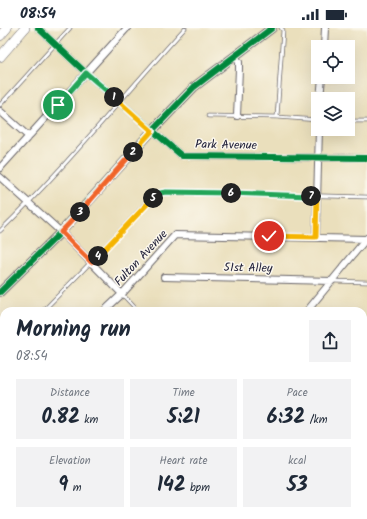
<!DOCTYPE html>
<style>
:root{--surface:#fff;--page:#f2f2f3;--text:#1f2937;--muted:#747a83}
body{margin:0;font-family:Kalam,sans-serif;background:var(--page);color:var(--text);height:100vh;display:flex;flex-direction:column;font-size:15px;white-space:nowrap}
*{box-sizing:border-box;margin:0}
p{font-size:13px;color:var(--muted)}
.icon{flex:none;width:22px;height:22px;fill:none;stroke:currentColor;stroke-width:2;stroke-linecap:round;stroke-linejoin:round}
.map{position:relative;flex:1;overflow:hidden}
.side{position:absolute;left:0px;top:279px;width:367px;height:212px;display:flex;flex-direction:column;background:var(--surface);border-radius:12px 12px 0 0;box-shadow:0 4px 16px #0002}
.side>*{flex:none}
.buttons{position:absolute;left:311px;top:12px;display:grid;gap:8px}
.buttons a{display:grid;place-items:center;width:44px;height:44px;border-radius:0px;background:var(--surface);box-shadow:0 4px 16px #0002;font-size:20px}
.pin{position:absolute;display:grid;place-items:center;width:34px;height:34px;color:#fff;margin:-17px;border:2px solid #fff;border-radius:50%;box-shadow:0 1px 4px #0007}
.km{position:absolute;width:20px;height:20px;margin:-10px;border-radius:50%;background:#222;color:#fff;font-size:11px;line-height:20px;text-align:center}
.round{display:grid;place-items:center;flex:none;width:42px;height:42px;border-radius:0px;background:var(--page)}
.summary{display:flex;align-items:center;justify-content:space-between;height:68px;padding:0 16px}
h1{font-size:22px;font-weight:700;line-height:30px}
.stats{display:grid;grid-template-columns:repeat(3,1fr);gap:6px;height:68px;padding:4px 16px}
.stats div{display:grid;align-content:center;border-radius:0px;background:var(--page);text-align:center}
.stats b{font-size:20px;font-weight:700}
.stats small{font-size:11px;font-weight:400}
.stats p{font-size:11px}
.status{display:flex;justify-content:space-between;align-items:center;height:28px;padding:0 20px;background:var(--surface);direction:ltr}
.status svg{height:11px;fill:currentColor}
.map>svg:first-child{display:block}
.lines{fill:none;stroke-linecap:round;stroke-linejoin:round}
.lane-casing{stroke:#686468;stroke-width:4.5}
.street-casing{stroke:#686468;stroke-width:8}
.secondary-casing{stroke:#686468;stroke-width:10}
.primary-casing{stroke:#686468;stroke-width:10}
.lane{stroke:#fff;stroke-width:3}
.street{stroke:#fff;stroke-width:6}
.secondary{stroke:#fff;stroke-width:8}
.primary{stroke:#fff;stroke-width:9}
.cycleway-casing{stroke:#fbf7ec;stroke-width:8}
.cycleway{stroke:#00873e;stroke-width:6}
.split-1-casing{stroke:#fff;stroke-width:8}
.split-2-casing{stroke:#fff;stroke-width:8}
.split-3-casing{stroke:#fff;stroke-width:8}
.split-4-casing{stroke:#fff;stroke-width:8}
.split-5-casing{stroke:#fff;stroke-width:8}
.split-6-casing{stroke:#fff;stroke-width:8}
.split-7-casing{stroke:#fff;stroke-width:8}
.split-8-casing{stroke:#fff;stroke-width:8}
.split-1{stroke:#22a559;stroke-width:5}
.split-2{stroke:#f5b400;stroke-width:5}
.split-3{stroke:#f0652b;stroke-width:5}
.split-4{stroke:#f0652b;stroke-width:5}
.split-5{stroke:#f5b400;stroke-width:5}
.split-6{stroke:#22a559;stroke-width:5}
.split-7{stroke:#22a559;stroke-width:5}
.split-8{stroke:#f5b400;stroke-width:5}
.labels{text-anchor:middle;dominant-baseline:central;stroke-width:3;stroke-linejoin:round;paint-order:stroke}
.street-label{font-size:12px;fill:#22223b;stroke:#fbf7ec}
</style>
<div class="status"><b>08:54</b><svg viewBox="0 0 49 12"><path d="M0 12V9h3v3zM5 12V6h3v6zM10 12V3h3v9zM15 12V0h3v12zM26 1h20v11H26zM47 4h2v5h-2z"/></svg></div>
<div class="map">
<svg width="367" height="491" viewBox="0 0 367 491">
<rect width="100%" height="100%" fill="#fbf7ec"/>
<filter id="ink" filterUnits="userSpaceOnUse"><feTurbulence type="fractalNoise" baseFrequency=".025" numOctaves="2"/><feDisplacementMap in="SourceGraphic" scale="8" xChannelSelector="R" yChannelSelector="G"/><feConvolveMatrix kernelMatrix="1 2 1 2 8 2 1 2 1" color-interpolation-filters="sRGB"/></filter>
<filter id="wash" filterUnits="userSpaceOnUse"><feTurbulence type="fractalNoise" baseFrequency=".012" numOctaves="4" result="noise"/><feDisplacementMap in="SourceGraphic" scale="16" xChannelSelector="R" yChannelSelector="G"/><feGaussianBlur stdDeviation="0.9" result="paint"/><feColorMatrix in="noise" values="0 0 0 0 0 0 0 0 0 0 0 0 0 0 0 0 0 1.4 0 .05"/><feComposite in="paint" operator="in"/></filter>
<g filter="url(#wash)">
<rect width="100%" height="100%" fill="#eadfbc"/>
</g>
<g filter="url(#ink)">
<g class="lines">
<g class="lane-casing">
<path id="lane" d="M0,77L70,0
M208,88L277,89L318,92
M277,89L283,2L281,0
M348,93H367
M0,203C66,139 123,68 185,0
M332,253L367,254
M122,266L138,283
M43,283L91,234L151,170L160,165L166,164L367,169
M0,326L4,322
M0,451L4,447
M88,491L92,487"/>
</g>
<g class="street-casing">
<path id="street" d="M38,0L86,45L182,128L367,130
M324,19L325,0
M235,28L239,34V41L237,88
M320,71L322,49
M0,83L29,109
M0,140L127,0
M0,149L61,204L122,266
M316,209L319,101
M164,249L332,253
M104,283L122,266L175,207L367,211
M307,283L367,210
M363,296H367
M0,337L4,341
M363,376H367
M0,385L4,381
M363,417H367
M363,457H367
M144,487L148,491
M260,487V491
M23,491L27,487
M153,491L156,487"/>
</g>
<g class="secondary-casing">
<path id="secondary" d="M0,264L61,204L152,103L194,59L272,0"/>
</g>
<g class="primary-casing">
<path id="primary" d="M0,8L7,0
M0,29L25,0"/>
</g>
<use href="#lane" class="lane"/>
<use href="#street" class="street"/>
<use href="#secondary" class="secondary"/>
<use href="#primary" class="primary"/>
<g class="cycleway-casing">
<path id="cycleway" d="M38,0L86,45L182,128L367,130
M0,264L61,204L152,103L194,59L272,0"/>
</g>
<use href="#cycleway" class="cycleway"/>
</g>
</g>
<g class="lines" filter="url(#ink)">
<g class="split-1-casing">
<path id="split-1" d="M58,77L86,45L114,69"/>
</g>
<g class="split-2-casing">
<path id="split-2" d="M114,69L152,103L133,124"/>
</g>
<g class="split-3-casing">
<path id="split-3" d="M80,184L133,124"/>
</g>
<g class="split-4-casing">
<path id="split-4" d="M80,184L61,204L91,234L98,228"/>
</g>
<g class="split-5-casing">
<path id="split-5" d="M98,228L153,170"/>
</g>
<g class="split-6-casing">
<path id="split-6" d="M153,170L160,165L166,164L231,165"/>
</g>
<g class="split-7-casing">
<path id="split-7" d="M231,165L311,168"/>
</g>
<g class="split-8-casing">
<path id="split-8" d="M269,208L316,209L317,168H311"/>
</g>
<use href="#split-1" class="split-1"/>
<use href="#split-2" class="split-2"/>
<use href="#split-3" class="split-3"/>
<use href="#split-4" class="split-4"/>
<use href="#split-5" class="split-5"/>
<use href="#split-6" class="split-6"/>
<use href="#split-7" class="split-7"/>
<use href="#split-8" class="split-8"/>
</g>
<g class="labels">
<g class="street-label">
<text transform="translate(226 117) rotate(1)">Park Avenue</text>
<text transform="translate(141 230) rotate(-47)">Fulton Avenue</text>
<text transform="translate(248 240) rotate(1)">51st Alley</text>
</g>
</g>
</svg>
<div class="buttons">
<a><svg class="icon" aria-label="locate" viewBox="0 0 24 24"><circle cx="12" cy="12" r="6"/><path d="M12 2v4M12 18v4M2 12h4M18 12h4"/></svg></a>
<a><svg class="icon" aria-label="layers" viewBox="0 0 24 24"><path d="M12 4l9 5-9 5-9-5zM3 14l9 5 9-5"/></svg></a>
</div>
<div class="pin" style="left:58px;top:77px;background:#1e9e55"><svg class="icon" aria-label="arrive" viewBox="0 0 24 24"><path d="M6 21V4h12l-3 4 3 4H6"/></svg></div>
<div class="pin" style="left:269px;top:208px;background:#d93025"><svg class="icon" aria-label="check" viewBox="0 0 24 24"><path d="M5 12l5 5 9-10"/></svg></div>
<b class="km" style="left:114px;top:69px">1</b>
<b class="km" style="left:133px;top:124px">2</b>
<b class="km" style="left:80px;top:184px">3</b>
<b class="km" style="left:98px;top:228px">4</b>
<b class="km" style="left:153px;top:170px">5</b>
<b class="km" style="left:231px;top:165px">6</b>
<b class="km" style="left:311px;top:168px">7</b>
<section class="side">
<div class="summary"><div><h1>Morning run</h1><p>08:54</p></div><a class="round"><svg class="icon" aria-label="share" viewBox="0 0 24 24"><path d="M12 15V3M7 8l5-5 5 5M5 13v7h14v-7"/></svg></a></div>
<div class="stats">
<div><p>Distance</p><b>0.82<small> km</small></b></div>
<div><p>Time</p><b>5:21</b></div>
<div><p>Pace</p><b>6:32<small> /km</small></b></div>
</div>
<div class="stats">
<div><p>Elevation</p><b>9<small> m</small></b></div>
<div><p>Heart rate</p><b>142<small> bpm</small></b></div>
<div><p>kcal</p><b>53</b></div>
</div>
</section>
</div>
